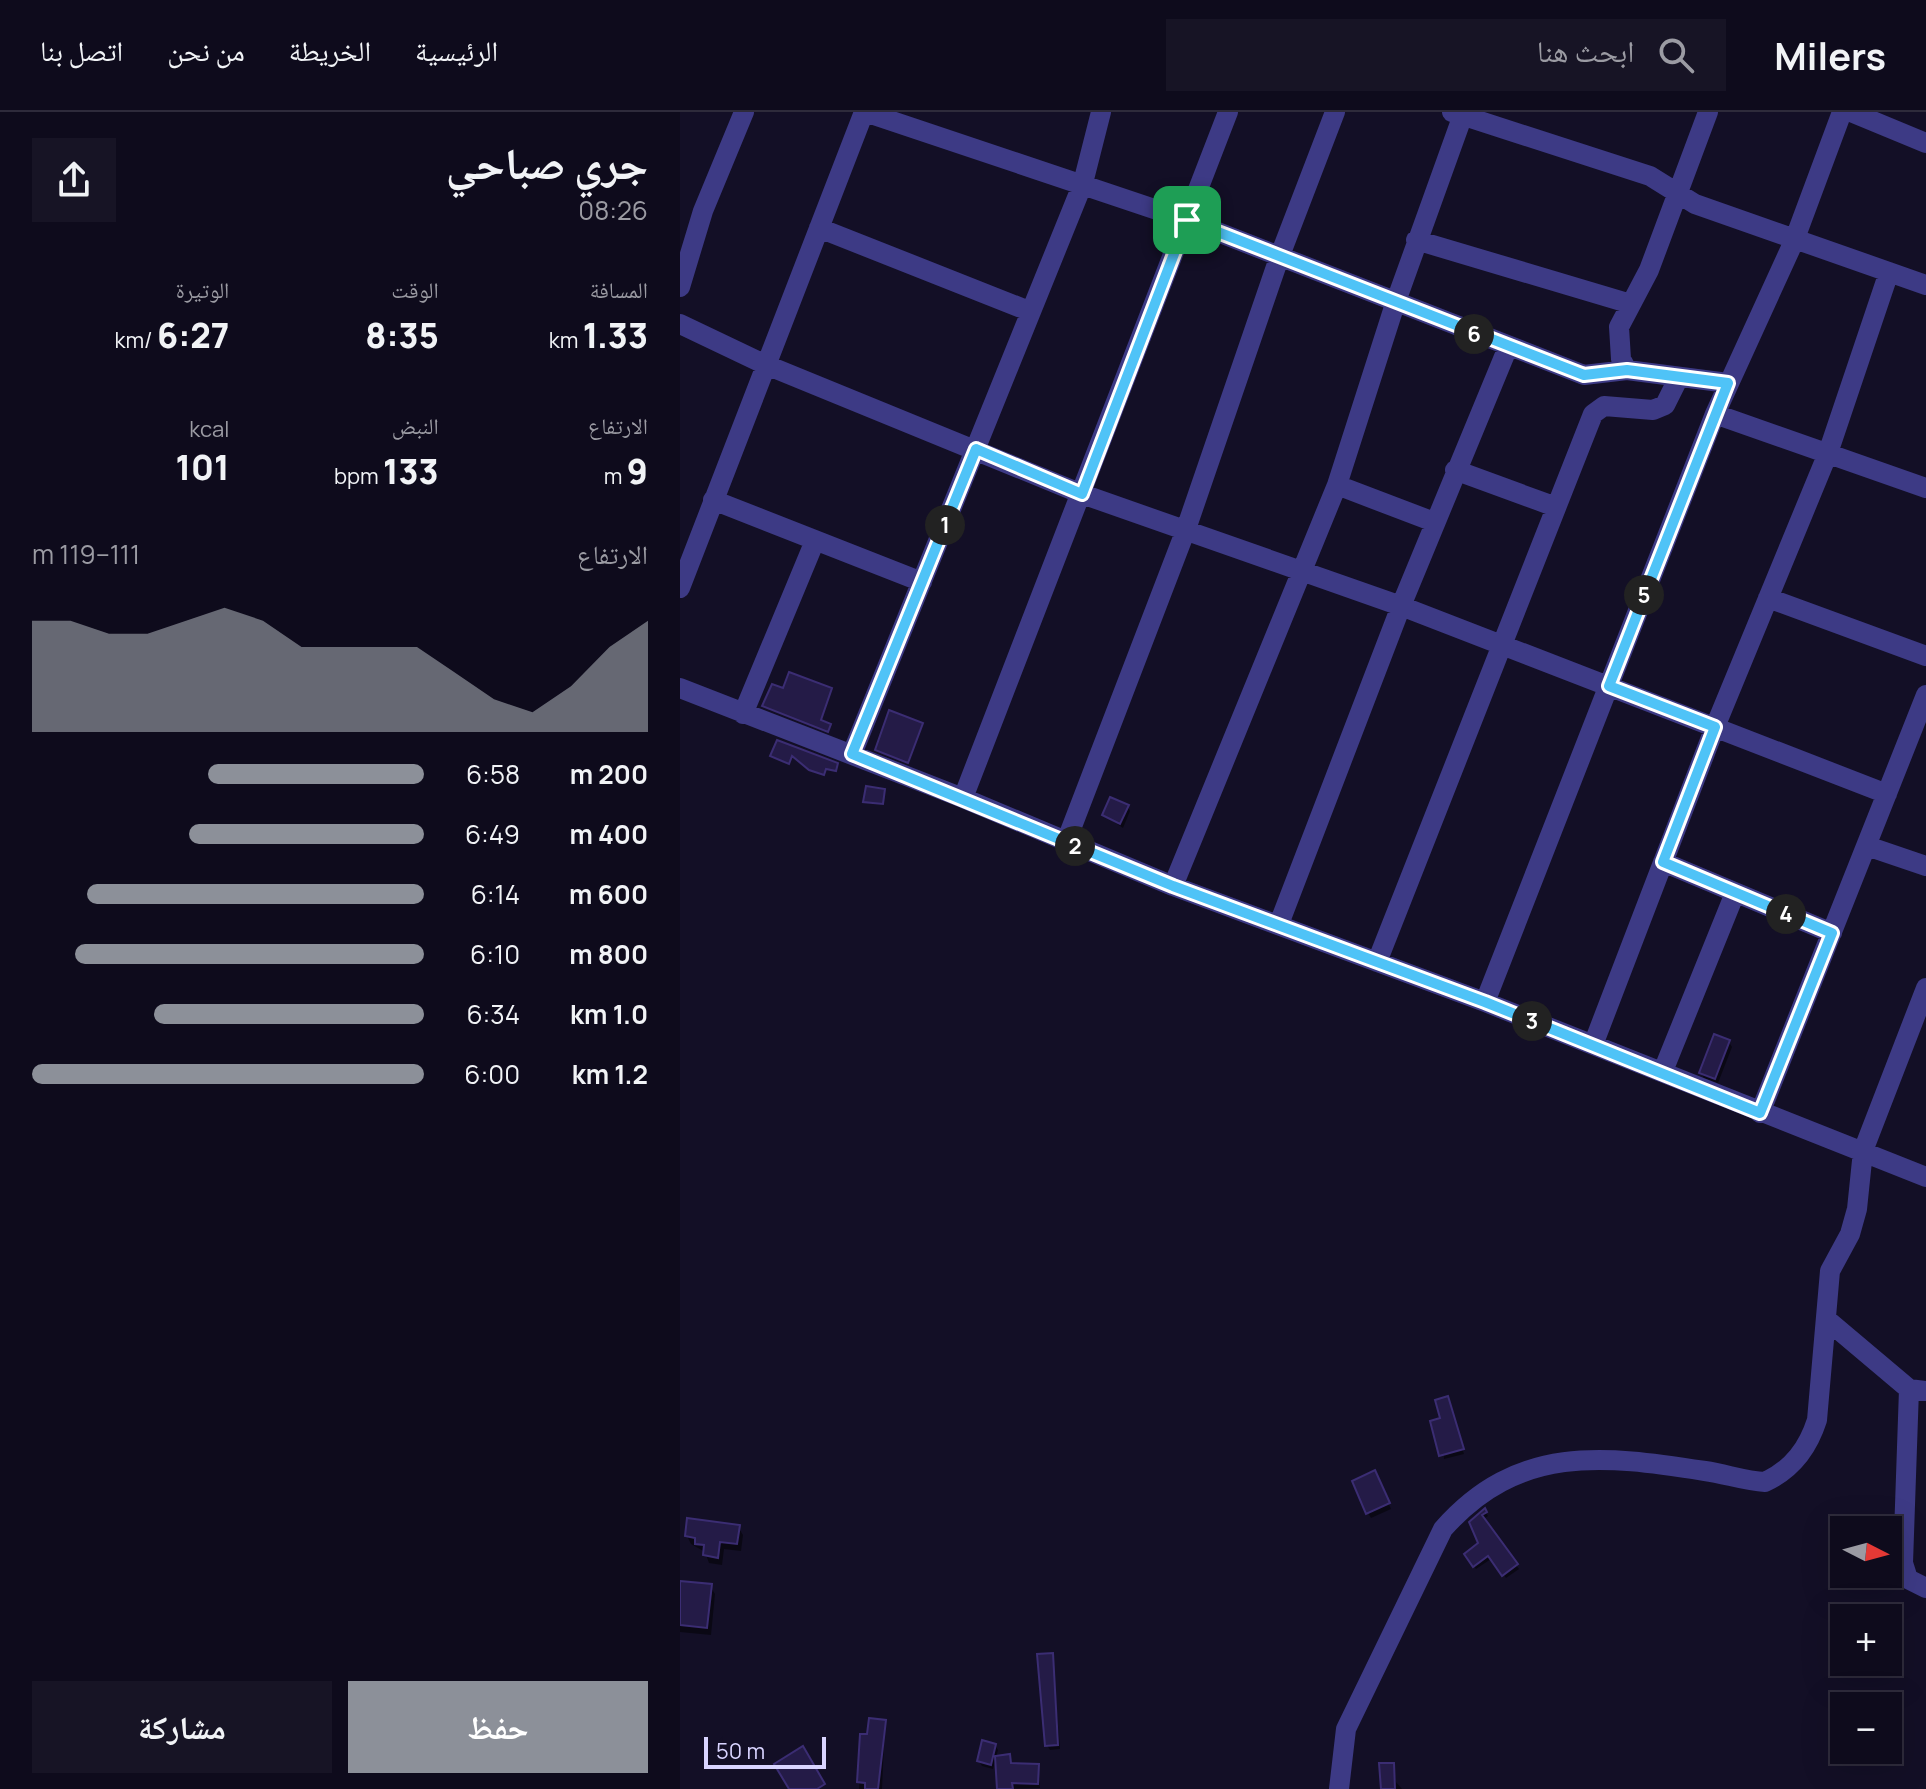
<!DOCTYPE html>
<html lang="ar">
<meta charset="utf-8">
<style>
:root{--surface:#0e0b1c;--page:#171425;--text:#f1f3f6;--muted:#9b9ba3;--line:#2e2b3b;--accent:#8c9099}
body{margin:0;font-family:Manrope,"Noto Naskh Arabic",sans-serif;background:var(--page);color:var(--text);direction:rtl;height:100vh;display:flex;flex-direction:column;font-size:30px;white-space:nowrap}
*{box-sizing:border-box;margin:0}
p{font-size:26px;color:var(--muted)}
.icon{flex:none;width:44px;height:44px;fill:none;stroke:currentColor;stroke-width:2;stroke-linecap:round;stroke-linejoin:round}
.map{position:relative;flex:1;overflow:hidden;direction:ltr}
.drawer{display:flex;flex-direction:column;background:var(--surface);width:680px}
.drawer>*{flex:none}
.needle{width:52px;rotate:96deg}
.controls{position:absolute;left:1150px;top:1404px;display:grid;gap:16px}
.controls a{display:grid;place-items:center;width:72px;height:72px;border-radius:0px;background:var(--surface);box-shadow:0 8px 32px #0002,0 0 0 2px var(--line);font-size:40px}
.scale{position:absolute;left:24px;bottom:20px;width:122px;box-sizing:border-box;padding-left:8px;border:4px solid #d9d4ff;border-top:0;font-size:22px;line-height:28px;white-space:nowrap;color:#d9d4ff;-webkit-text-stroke:6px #130f26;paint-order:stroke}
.pin{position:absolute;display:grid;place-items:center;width:68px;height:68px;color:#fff;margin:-34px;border-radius:16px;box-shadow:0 4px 12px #0006}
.km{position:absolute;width:40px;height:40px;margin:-20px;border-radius:50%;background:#222;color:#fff;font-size:22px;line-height:40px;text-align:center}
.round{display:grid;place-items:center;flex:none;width:84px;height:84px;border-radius:0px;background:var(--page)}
.summary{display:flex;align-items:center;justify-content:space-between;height:136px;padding:0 32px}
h1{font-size:44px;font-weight:800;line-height:60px}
.metrics{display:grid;grid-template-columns:repeat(3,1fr);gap:12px;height:136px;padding:8px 32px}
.metrics div{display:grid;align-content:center}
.metrics b{font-size:34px;font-weight:800}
.metrics small{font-size:22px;font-weight:400}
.metrics p{font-size:22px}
.chart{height:224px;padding:16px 32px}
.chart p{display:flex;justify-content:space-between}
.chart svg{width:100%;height:144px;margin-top:8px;fill:var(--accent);opacity:.7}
.cta{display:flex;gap:16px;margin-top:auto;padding:16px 32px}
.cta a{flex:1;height:92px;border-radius:0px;background:var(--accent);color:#fff;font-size:32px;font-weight:800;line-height:92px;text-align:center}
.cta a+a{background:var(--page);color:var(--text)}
ul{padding:0 32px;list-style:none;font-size:26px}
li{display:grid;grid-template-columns:128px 96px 1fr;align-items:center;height:60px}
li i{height:20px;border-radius:10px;background:var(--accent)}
header{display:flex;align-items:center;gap:48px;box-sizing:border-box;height:112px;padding:0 40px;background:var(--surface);border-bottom:2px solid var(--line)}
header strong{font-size:38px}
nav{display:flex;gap:44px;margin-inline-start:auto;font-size:28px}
.search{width:560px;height:72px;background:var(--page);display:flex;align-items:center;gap:20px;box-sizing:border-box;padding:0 28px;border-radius:0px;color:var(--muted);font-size:30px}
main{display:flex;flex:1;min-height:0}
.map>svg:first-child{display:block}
.shadow{fill:#0007}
.building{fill:#241b47;stroke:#3b2d73;stroke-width:2}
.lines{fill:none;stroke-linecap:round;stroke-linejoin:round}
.minor{stroke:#3d3a85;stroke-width:20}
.route-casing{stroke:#fff;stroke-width:16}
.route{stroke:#4fc3f7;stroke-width:10}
</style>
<header>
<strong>Milers</strong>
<div class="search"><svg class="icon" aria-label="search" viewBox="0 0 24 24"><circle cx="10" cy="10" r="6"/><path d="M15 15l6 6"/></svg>ابحث هنا</div>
<nav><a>الرئيسية</a><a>الخريطة</a><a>من نحن</a><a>اتصل بنا</a></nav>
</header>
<main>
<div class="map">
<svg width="1246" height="1677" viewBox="0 0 1246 1677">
<rect width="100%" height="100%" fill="#130f26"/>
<path class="shadow" d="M242,612L229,651L198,639L197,638Z
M448,695L450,699L443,716L424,703Z
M1049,930L1052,935L1038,971L1024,966L1021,961Z
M769,1291L784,1342L764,1347L762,1307Z
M697,1365L711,1397L691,1406L688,1401Z
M805,1399L808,1404L802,1408L839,1457L826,1466L811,1447L796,1457L786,1443L801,1432L791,1411Z
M58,1415L63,1423L61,1439L44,1437L42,1453L29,1451L25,1440L11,1432L7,1424Z
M0,1471L30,1474L35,1482L31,1523L0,1520Z
M372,1543L380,1637L370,1638L367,1633Z
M205,1610L202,1677H179L182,1624H189Z
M315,1633L318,1638L313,1657L302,1654L299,1649Z
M329,1644L332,1653L358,1654L360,1676L319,1677Z
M701,1653H713L716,1670L722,1677H700Z"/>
<path class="building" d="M109,560L152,576L141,608L151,612L148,620L82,594L92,572L103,576Z
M209,598L243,611L228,651L195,638Z
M97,628L158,651L156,659L146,657L144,663L129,658L112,644L109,652L90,644Z
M186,674L205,677L203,692L183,690Z
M430,685L449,693L440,712L422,703Z
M1034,922L1050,928L1035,967L1019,961Z
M768,1284L784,1337L759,1344L750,1309L760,1306L755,1288Z
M695,1358L710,1391L686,1402L672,1369Z
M805,1396L807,1400L802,1403L838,1452L822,1464L808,1444L793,1455L784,1442L798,1431L789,1410Z
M7,1406L60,1413L57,1432L40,1430L38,1446L23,1443L24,1433L15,1432V1426L5,1424Z
M0,1469L32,1472L27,1516L0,1513Z
M373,1541L378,1633L365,1634L357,1542Z
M189,1606L206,1608L198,1677H185V1671L177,1670L180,1622H187Z
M302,1628L316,1632L311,1653L297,1649Z
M123,1634L145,1672L137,1677H109L94,1652Z
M330,1642L331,1651L359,1652L358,1672L332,1671L333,1677H317L315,1644Z
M699,1651H714L715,1677H701Z"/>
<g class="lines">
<path class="minor" d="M185,0L507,108L904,263L947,258L1048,271
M772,0L970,64L1015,92L1246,173
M1171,0L1246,31
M139,116L349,199
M736,128L951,192
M0,175L23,99L64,0
M0,212L84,252L402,382L721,494L1207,682
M947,258L941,247L939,215L969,158L1028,0
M1035,302L1246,376
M775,358L876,395
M657,373L754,410
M33,388L242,470
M0,476L184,0
M1088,486L1246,544
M0,576L283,686L493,774L805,890L1246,1065
M63,602L134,431
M172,642L403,71L421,0
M283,686L548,0
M386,730L505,420L599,146L655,0
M1187,734L1246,754
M983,750L1152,821
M493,774L657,373L715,192L784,0
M599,812L721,494L828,235
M697,850L913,302L924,294L973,298L985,293L998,267
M805,890L1035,302L1114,129L1162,0
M913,933L1035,615L1148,341L1209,160
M983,959L1055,781
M1080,1001L1246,583
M1146,1207L1229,1277L1246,1279
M1229,1277L1223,1451L1228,1467L1246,1476
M659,1677L666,1617L763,1417C838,1332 923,1343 1025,1359C1046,1362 1065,1369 1085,1370C1113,1357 1128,1336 1137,1308L1150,1159L1170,1122L1177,1097L1183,1039L1246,876"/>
</g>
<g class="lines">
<g class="route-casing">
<path id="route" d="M507,108L904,263L947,258L1048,271L929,574L1035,615L983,750L1152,821L1080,1001L805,890L493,774L172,642L296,337L402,382Z"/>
</g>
<use href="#route" class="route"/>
</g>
</svg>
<div class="controls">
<a><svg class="needle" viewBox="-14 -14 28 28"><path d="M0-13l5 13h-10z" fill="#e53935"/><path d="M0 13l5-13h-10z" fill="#9b9ba3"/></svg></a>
<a>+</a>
<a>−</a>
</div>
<div class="scale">50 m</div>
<div class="pin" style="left:507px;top:108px;background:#1e9e55"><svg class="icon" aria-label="arrive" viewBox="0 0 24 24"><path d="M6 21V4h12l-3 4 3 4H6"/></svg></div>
<b class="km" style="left:265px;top:413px">1</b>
<b class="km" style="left:395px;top:734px">2</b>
<b class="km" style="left:852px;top:909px">3</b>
<b class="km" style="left:1106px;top:802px">4</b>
<b class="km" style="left:964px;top:483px">5</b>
<b class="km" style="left:794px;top:222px">6</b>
</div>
<section class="drawer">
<div class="summary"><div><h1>جري صباحي</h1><p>08:26</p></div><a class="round"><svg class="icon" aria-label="share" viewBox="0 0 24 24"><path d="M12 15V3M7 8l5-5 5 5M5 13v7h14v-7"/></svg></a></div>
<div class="metrics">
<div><p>المسافة</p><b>1.33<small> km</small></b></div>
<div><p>الوقت</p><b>8:35</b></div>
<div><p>الوتيرة</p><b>6:27<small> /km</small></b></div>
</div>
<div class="metrics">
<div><p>الارتفاع</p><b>9<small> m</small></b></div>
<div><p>النبض</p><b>133<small> bpm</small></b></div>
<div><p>kcal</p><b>101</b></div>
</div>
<div class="chart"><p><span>الارتفاع</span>111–119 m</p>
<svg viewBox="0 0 160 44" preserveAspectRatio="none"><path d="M0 44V10L10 10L20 14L30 14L40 10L50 6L60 10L70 18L80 18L90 18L100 18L110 26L120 34L130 38L140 30L150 18L160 10V44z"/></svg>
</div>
<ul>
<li><b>200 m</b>6:58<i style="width:55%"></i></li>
<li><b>400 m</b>6:49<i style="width:60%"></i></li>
<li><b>600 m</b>6:14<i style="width:86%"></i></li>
<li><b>800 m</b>6:10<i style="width:89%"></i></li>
<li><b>1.0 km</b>6:34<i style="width:69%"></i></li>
<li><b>1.2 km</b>6:00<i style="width:100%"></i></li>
</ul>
<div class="cta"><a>حفظ</a><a>مشاركة</a></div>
</section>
</main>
